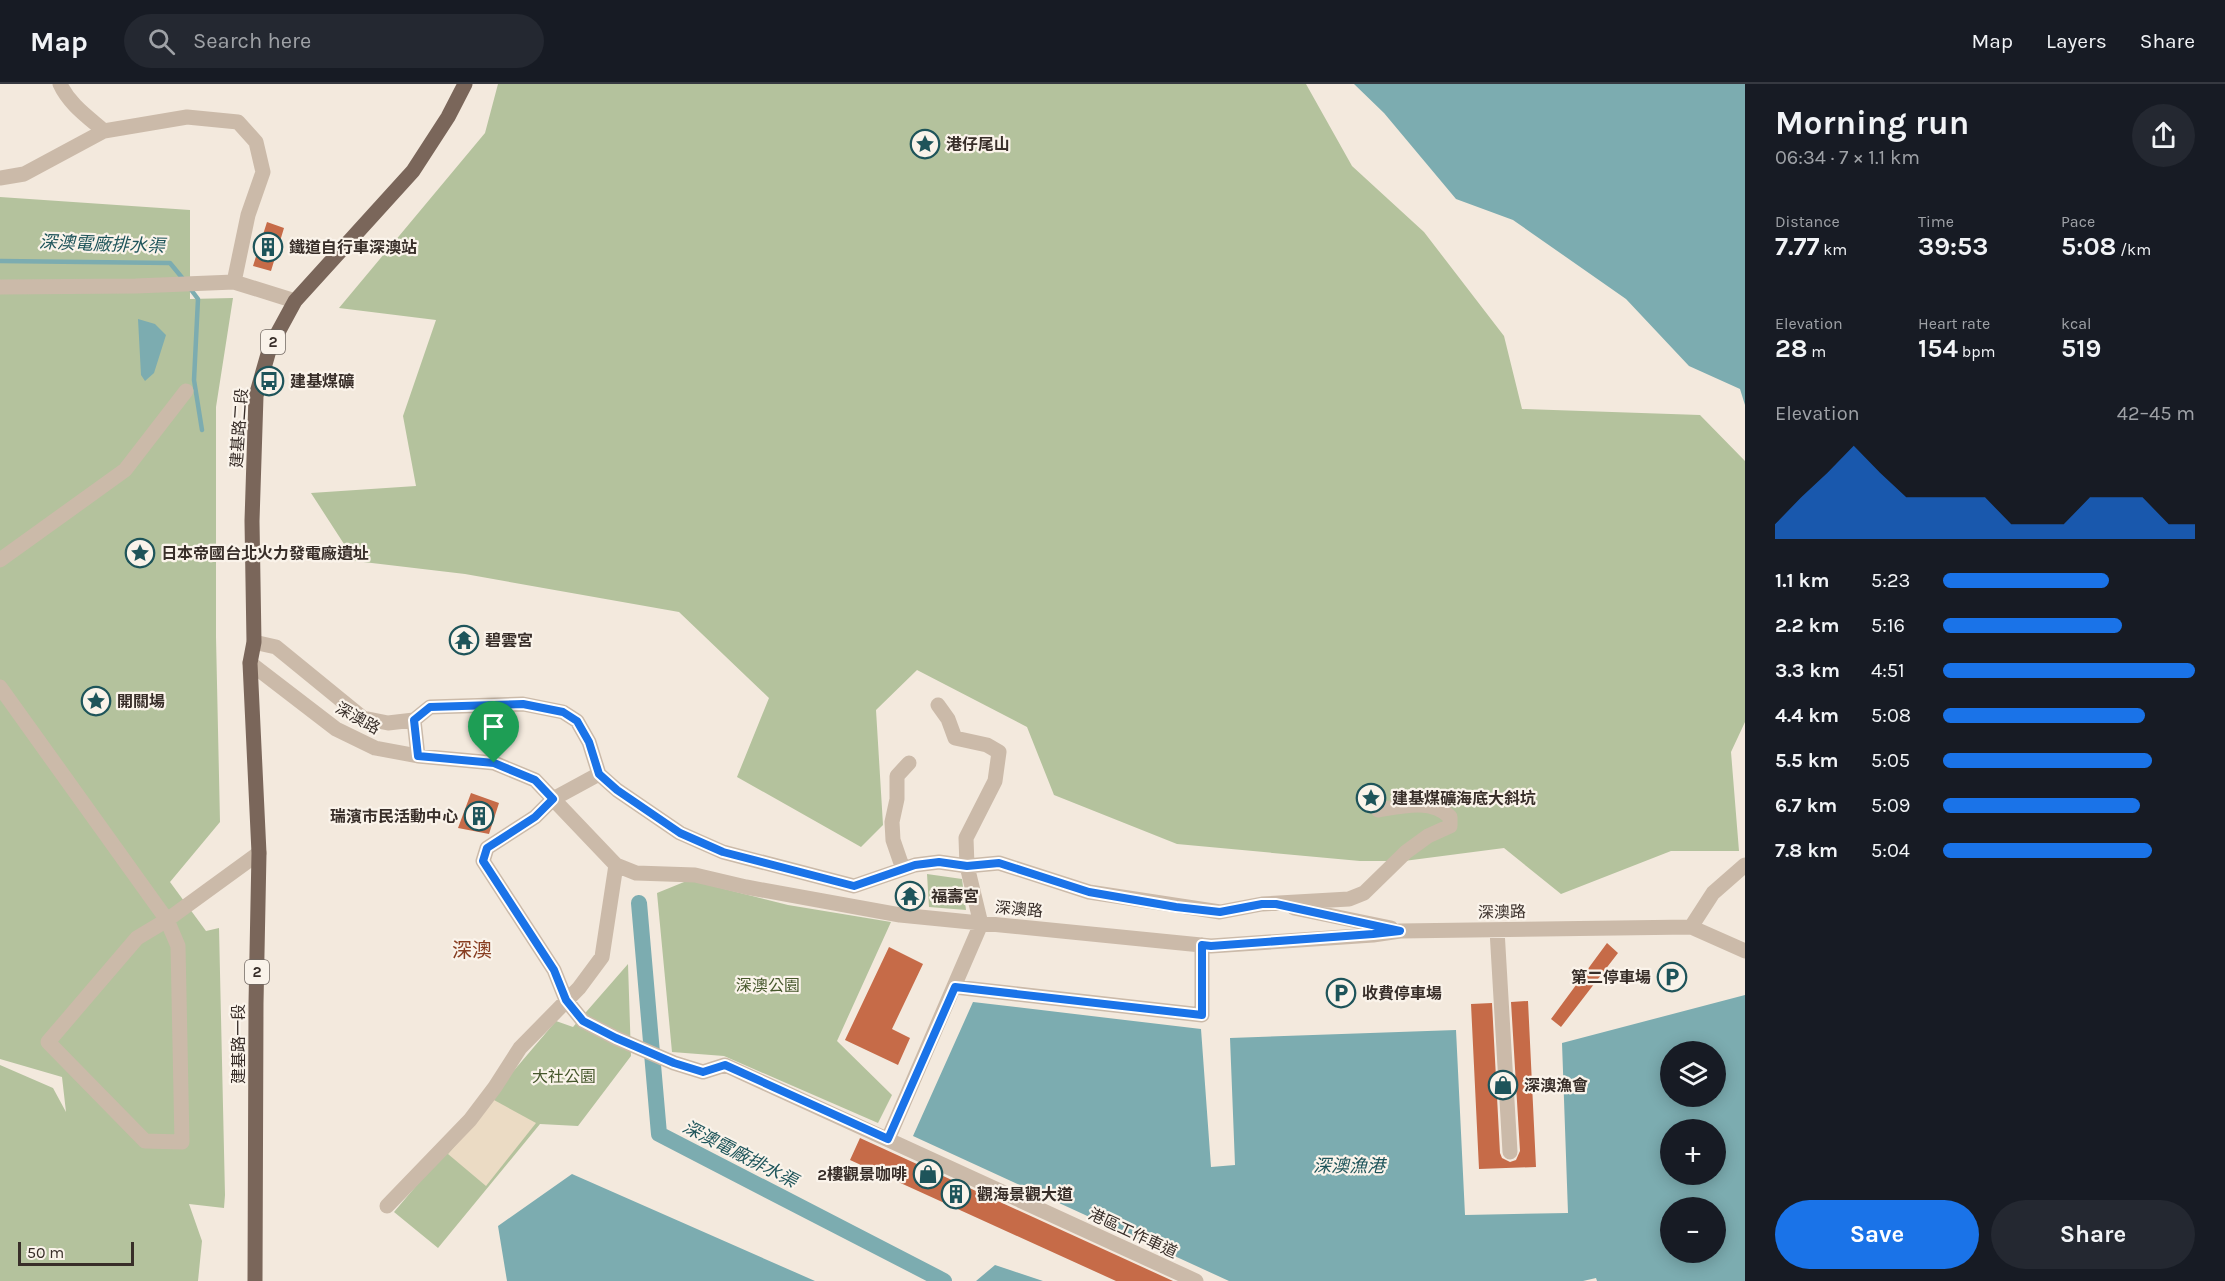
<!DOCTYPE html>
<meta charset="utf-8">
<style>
:root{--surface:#171b24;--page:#242831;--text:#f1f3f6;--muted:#9ea1a6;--line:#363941;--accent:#1a73e8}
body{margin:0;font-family:Karla,"Noto Sans TC",sans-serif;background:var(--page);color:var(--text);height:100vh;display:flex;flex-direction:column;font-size:22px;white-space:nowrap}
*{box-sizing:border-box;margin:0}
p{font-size:20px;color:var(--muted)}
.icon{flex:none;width:33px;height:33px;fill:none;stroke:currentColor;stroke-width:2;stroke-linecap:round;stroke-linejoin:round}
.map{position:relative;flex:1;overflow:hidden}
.panel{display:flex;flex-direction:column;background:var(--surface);width:480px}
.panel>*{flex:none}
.tools{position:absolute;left:1660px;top:957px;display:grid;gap:12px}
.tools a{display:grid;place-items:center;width:66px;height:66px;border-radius:50%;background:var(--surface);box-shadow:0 3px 15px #0003;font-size:30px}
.scale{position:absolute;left:18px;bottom:15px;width:116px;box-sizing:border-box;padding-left:6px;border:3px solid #382e29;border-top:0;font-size:16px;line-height:21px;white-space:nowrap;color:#382e29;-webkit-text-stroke:4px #faf3ea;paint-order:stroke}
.pin{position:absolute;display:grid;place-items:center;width:51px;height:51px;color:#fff;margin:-62px -26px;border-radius:50% 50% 50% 0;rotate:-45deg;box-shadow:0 0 6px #0007}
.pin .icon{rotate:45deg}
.round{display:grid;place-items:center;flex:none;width:63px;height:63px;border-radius:32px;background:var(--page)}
.headline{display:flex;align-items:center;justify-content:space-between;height:102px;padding:0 30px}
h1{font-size:33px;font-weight:700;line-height:45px}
.stats{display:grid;grid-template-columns:repeat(3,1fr);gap:9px;height:102px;padding:6px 30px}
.stats div{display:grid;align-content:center}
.stats b{font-size:26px;font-weight:700}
.stats small{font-size:16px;font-weight:400}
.stats p{font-size:16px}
.chart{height:168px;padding:12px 30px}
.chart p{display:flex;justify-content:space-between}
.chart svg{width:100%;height:108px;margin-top:6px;fill:var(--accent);opacity:.7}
.cta{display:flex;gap:12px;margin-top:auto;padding:12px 30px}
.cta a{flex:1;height:69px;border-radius:36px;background:var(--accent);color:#fff;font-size:24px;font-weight:700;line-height:69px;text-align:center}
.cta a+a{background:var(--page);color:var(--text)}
ul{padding:0 30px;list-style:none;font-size:20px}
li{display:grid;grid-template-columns:96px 72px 1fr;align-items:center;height:45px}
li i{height:15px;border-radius:8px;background:var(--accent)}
header{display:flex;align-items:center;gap:36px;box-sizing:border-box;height:84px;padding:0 30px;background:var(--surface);border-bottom:2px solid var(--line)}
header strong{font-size:28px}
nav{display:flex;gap:33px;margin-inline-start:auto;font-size:21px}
.search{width:420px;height:54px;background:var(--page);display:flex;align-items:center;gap:15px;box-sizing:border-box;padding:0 21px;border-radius:33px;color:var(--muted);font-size:22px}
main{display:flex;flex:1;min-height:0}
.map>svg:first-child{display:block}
.green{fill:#b4c29d}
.plaza{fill:#ebdbc4}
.water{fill:#7cacb0;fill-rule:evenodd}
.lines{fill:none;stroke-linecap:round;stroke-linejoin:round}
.stream{stroke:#7cacb0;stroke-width:4.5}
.canal{stroke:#7cacb0;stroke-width:16}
.building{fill:#c66b48}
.minor{stroke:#cbbaa9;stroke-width:15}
.major{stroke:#7a665a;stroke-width:15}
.route-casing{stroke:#fff;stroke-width:12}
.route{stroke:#1a73e8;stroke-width:8}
.labels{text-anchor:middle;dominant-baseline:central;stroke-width:4.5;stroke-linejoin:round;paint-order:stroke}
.shield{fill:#faf3ea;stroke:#726963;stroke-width:1.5}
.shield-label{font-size:15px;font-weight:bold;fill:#382e29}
.poi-label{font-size:16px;font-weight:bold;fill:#382e29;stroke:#faf3ea;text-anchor:start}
.street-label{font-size:16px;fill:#382e29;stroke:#faf3ea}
.park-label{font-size:16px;fill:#46572c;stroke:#faf3ea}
.water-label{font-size:18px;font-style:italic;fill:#1e545a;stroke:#faf3ea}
.quarter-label{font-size:20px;fill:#883e21;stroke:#faf3ea}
</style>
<header>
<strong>Map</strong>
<div class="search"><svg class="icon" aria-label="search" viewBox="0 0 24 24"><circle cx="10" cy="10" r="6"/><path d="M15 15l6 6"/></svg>Search here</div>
<nav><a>Map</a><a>Layers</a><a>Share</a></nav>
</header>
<main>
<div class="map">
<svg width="1745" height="1197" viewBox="0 0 1745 1197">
<rect width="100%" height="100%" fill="#f3e9dd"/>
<path class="green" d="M498,0H1306L1352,82L1424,148L1504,252L1522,325L1700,331L1745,377V638L1731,668L1739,767H1671L1561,810L1504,764L1404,777H1360L1177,760L1054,711L1027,643L917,586L876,626L883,741L861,763L737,693L769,614L679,528L465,490L355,477L311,409L416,402L403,332L436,236L339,224L485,49Z
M0,113L190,126V215L233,214L216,323V553L220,738L170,798L206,847L219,844L225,1111L224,1124L189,1120L202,1157L198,1197H0V981L53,1004L66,1028L62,993L0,975Z
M927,790L962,795L966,826L929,823Z
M689,796L788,821L891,838L837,957L892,1011L878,1039L724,972L672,968L657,809Z
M628,880L631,972L578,1042L540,1040L438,1164L394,1128L556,937L573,943Z"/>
<path class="plaza" d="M494,1016L536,1039L486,1102L448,1070Z"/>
<path class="water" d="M1354,0H1745V321L1740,305L1689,282L1626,215L1513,136L1456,115L1384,29Z
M138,235L155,240L166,251L154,289L145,297L141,291Z
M1745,911V1197H1597L1596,1194L1583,1197H1229L913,1052L973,918L1201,945L1211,1083L1235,1081L1230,954L1456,946L1465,1131L1568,1129L1562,959ZM1671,968H1716V1012H1671ZM1671,1046H1716V1090H1671ZM1671,1124H1716V1168H1671Z
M572,1090L815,1197H507L498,1142Z
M995,1181L1043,1197H976Z"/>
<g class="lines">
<path class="stream" d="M0,177L170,179L184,196
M189,203L198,215L194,296L202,346"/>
<path class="canal" d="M639,819L659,1050L944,1197"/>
</g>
<path class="building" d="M267,138L284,144L271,187L253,182Z
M471,709L499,719L489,750L458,744Z
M1607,859L1618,869L1561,943L1551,935Z
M889,863L923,880L892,945L910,954L898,981L845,956Z
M1528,917L1536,1083L1479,1085L1471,920L1492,919L1500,1069L1502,1074L1510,1078L1516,1076L1520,1067L1511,918Z
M860,1054L1173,1197H1116L850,1076Z"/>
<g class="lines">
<path class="minor" d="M60,0C69,20 88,33 104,47
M0,94L24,90L104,47L187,33L238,38L256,58L263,88L248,131L234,198
M0,203L136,202L234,198L295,217
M0,476L125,386L186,307
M254,558L276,563L363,634L388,639L414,636L430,623L523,620L563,628L577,637L589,658L599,690L617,706L680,749L723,768L854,802L915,781L939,778L967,782L999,779L1089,808L1220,828L1262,820L1349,815L1364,809L1406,768L1428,752L1450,742V733C1432,714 1402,722 1378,726
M250,579L336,645L375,664L418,672L494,679L535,696L616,781L636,789L695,791L746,803L900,831L1211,862L1373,851L1400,847L1691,843L1745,867
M0,603L167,836L259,769
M414,636L418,672
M599,690L553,715L535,733L487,764L483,777L554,886L566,916L583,937L616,954L674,979L703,988L725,981L1196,1197
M903,785L893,756L892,738L897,715V692L909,679
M1294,824L1391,844
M167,836L178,862L182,1058L145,1057L48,958L137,854Z
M1691,843L1713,809L1745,781
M1497,846L1510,1068
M955,903L1202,931V861
M888,1055L981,840L967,782L966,754L995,697L999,668L987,661L955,654L948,635L938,621
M387,1122L470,1036L495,1003L520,964L579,904L602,873L616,781"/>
<path class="major" d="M255,1197L256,919L259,769L250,579L254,558L252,437L256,312L270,263L295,217L413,87L448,33L465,0"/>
</g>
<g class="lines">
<g class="route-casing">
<path id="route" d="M523,620L563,628L577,637L589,658L599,690L617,706L680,749L723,768L854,802L915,781L939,778L967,782L999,779L1089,808L1176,823L1220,828L1262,820H1276L1400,847L1373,850L1211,862L1202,861V931L955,903L888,1055L725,981L703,988L674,979L616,954L583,937L566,916L554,886L483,777L487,764L535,733L553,715L535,696L494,679L418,672L414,636L430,623Z"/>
</g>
<use href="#route" class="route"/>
</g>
<defs>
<g id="sight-ring" transform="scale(1.5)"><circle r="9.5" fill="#faf3ea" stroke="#1e545a" stroke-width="1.5"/><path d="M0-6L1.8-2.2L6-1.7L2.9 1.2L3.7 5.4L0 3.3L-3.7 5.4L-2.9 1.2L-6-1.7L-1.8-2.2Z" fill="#1e545a"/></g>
<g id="building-ring" transform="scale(1.5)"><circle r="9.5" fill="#faf3ea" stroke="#1e545a" stroke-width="1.5"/><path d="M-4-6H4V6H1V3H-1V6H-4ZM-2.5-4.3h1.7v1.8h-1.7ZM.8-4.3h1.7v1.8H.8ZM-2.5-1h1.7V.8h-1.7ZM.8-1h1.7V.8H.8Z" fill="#1e545a"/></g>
<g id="bus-ring" transform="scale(1.5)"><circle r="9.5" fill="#faf3ea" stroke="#1e545a" stroke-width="1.5"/><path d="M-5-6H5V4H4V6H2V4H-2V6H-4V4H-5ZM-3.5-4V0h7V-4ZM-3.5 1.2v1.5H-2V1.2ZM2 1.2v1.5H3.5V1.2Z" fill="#1e545a"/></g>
<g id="temple-ring" transform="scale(1.5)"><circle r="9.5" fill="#faf3ea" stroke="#1e545a" stroke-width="1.5"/><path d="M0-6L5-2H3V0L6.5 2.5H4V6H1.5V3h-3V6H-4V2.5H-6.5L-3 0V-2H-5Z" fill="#1e545a"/></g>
<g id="parking-ring" transform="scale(1.5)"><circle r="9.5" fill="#faf3ea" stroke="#1e545a" stroke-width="1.5"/><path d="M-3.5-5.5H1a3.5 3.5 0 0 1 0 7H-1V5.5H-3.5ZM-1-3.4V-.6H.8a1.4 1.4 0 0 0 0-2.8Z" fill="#1e545a"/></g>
<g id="shop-ring" transform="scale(1.5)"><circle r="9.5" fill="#faf3ea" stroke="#1e545a" stroke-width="1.5"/><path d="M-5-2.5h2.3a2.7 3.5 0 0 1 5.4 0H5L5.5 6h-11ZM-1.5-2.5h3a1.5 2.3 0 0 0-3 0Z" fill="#1e545a"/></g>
</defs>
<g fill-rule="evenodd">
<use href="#sight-ring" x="925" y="60"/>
<use href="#building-ring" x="268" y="163"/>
<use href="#bus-ring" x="269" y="297"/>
<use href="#sight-ring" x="140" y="469"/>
<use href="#temple-ring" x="464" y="556"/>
<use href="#sight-ring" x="96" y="617"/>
<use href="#sight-ring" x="1371" y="714"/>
<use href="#building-ring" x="479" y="732"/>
<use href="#temple-ring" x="910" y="812"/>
<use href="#parking-ring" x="1672" y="893"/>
<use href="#parking-ring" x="1341" y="909"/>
<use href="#shop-ring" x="1503" y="1001"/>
<use href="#shop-ring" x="928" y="1090"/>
<use href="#building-ring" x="956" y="1110"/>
</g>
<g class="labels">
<g class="shield">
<rect x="261" y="246" width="24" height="24" rx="4.5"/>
<rect x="245" y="876" width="24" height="24" rx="4.5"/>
</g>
<g class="shield-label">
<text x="273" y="258">2</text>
<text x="257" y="888">2</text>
</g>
<g class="poi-label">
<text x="946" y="60">港仔尾山</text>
<text x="289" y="163">鐵道自行車深澳站</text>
<text x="290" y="297">建基煤礦</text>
<text x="161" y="469">日本帝國台北火力發電廠遺址</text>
<text x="485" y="556">碧雲宮</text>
<text x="117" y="617">開關場</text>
<text x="1392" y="714">建基煤礦海底大斜坑</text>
<text x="458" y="732" text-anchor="end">瑞濱市民活動中心</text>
<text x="931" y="812">福壽宮</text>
<text x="1651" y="893" text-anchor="end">第二停車場</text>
<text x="1362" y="909">收費停車場</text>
<text x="1524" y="1001">深澳漁會</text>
<text x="907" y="1090" text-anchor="end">2樓觀景咖啡</text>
<text x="977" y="1110">觀海景觀大道</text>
</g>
<g class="street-label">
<text transform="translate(239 344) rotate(-86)">建基路二段</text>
<text transform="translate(358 634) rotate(29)">深澳路</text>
<text transform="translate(1019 825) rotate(5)">深澳路</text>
<text transform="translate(1502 828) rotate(-1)">深澳路</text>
<text transform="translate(238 960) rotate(-90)">建基路一段</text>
<text transform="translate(1133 1149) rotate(25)">港區工作車道</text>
</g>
<g class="park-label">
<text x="768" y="901">深澳公園</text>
<text x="564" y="992">大社公園</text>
</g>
<g class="water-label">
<text transform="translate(102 160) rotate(2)">深澳電廠排水渠</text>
<text transform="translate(740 1070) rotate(27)">深澳電廠排水渠</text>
<text x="1349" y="1082">深澳漁港</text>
</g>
<g class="quarter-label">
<text x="472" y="866">深澳</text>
</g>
</g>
</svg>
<div class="tools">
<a><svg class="icon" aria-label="layers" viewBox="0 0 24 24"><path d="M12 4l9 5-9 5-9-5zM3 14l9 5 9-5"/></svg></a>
<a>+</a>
<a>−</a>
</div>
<div class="scale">50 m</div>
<div class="pin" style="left:494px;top:679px;background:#1e9e55"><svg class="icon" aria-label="arrive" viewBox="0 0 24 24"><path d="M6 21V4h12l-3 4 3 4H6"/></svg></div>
</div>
<section class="panel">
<div class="headline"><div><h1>Morning run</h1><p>06:34 · 7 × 1.1 km</p></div><a class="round"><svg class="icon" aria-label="share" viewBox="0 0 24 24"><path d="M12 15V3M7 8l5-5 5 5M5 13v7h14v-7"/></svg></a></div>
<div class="stats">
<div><p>Distance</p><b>7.77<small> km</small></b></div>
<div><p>Time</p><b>39:53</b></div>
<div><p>Pace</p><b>5:08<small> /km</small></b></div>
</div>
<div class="stats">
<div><p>Elevation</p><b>28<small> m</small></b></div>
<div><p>Heart rate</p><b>154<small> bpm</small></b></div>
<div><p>kcal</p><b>519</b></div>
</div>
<div class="chart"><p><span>Elevation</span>42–45 m</p>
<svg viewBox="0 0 160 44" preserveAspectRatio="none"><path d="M0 44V38L10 27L20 17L30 6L40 17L50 27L60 27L70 27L80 27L90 38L100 38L110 38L120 27L130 27L140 27L150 38L160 38V44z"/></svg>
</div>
<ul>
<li><b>1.1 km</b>5:23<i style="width:66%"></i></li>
<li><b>2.2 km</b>5:16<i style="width:71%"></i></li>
<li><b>3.3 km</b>4:51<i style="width:100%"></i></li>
<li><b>4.4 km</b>5:08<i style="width:80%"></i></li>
<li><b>5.5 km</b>5:05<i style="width:83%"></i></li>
<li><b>6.7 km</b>5:09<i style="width:78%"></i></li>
<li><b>7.8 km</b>5:04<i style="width:83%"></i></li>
</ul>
<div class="cta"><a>Save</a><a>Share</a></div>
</section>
</main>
